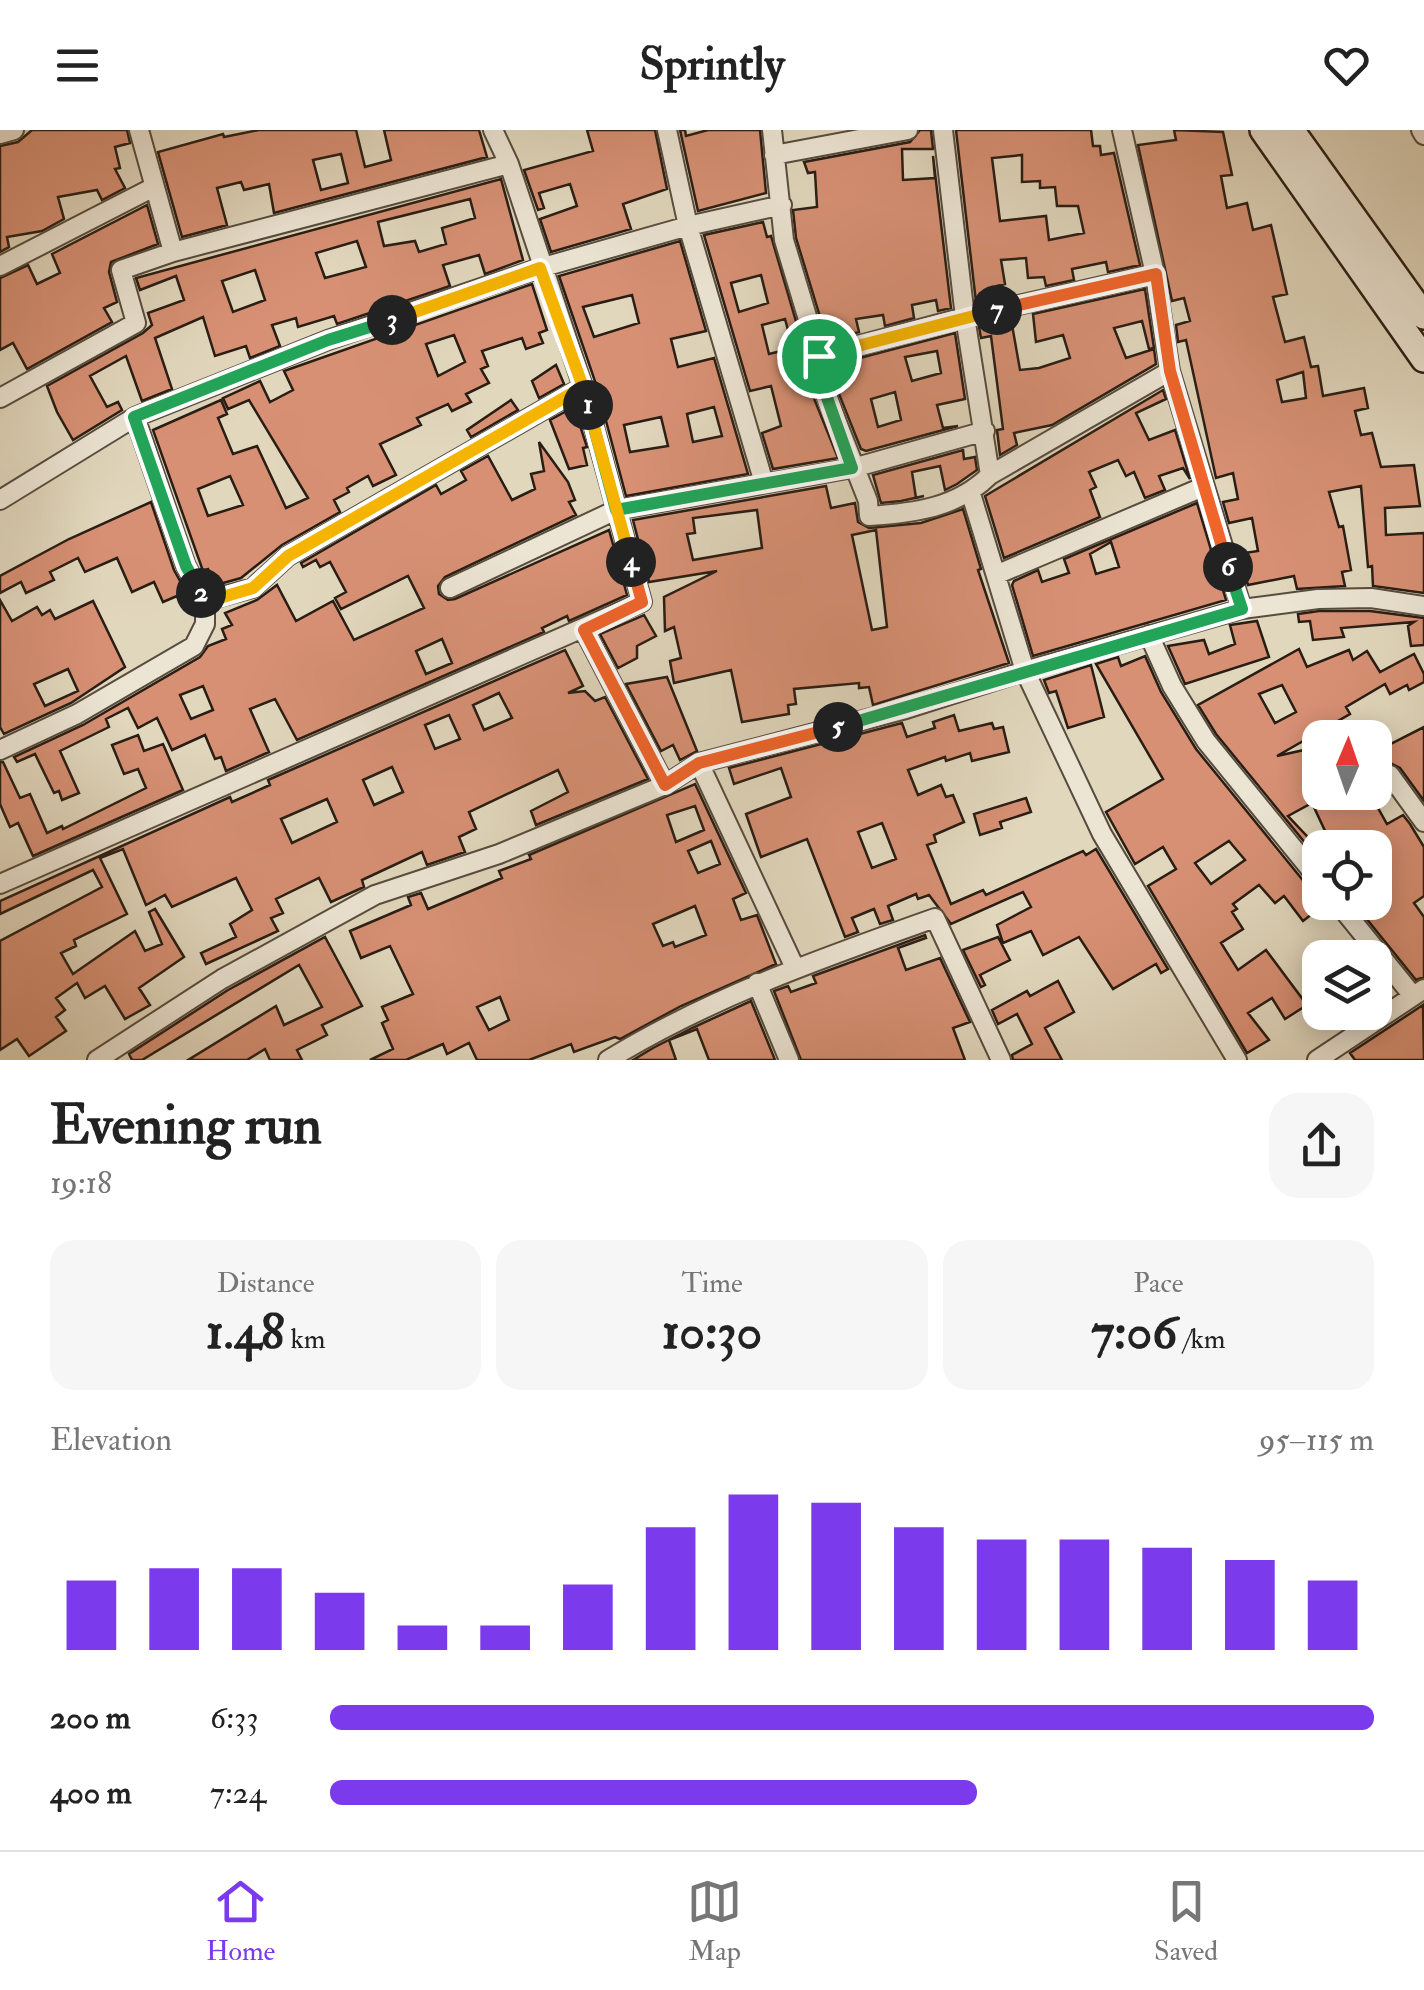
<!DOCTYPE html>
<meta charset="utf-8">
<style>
:root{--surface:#fff;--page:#f6f6f6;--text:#222;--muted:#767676;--line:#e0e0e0;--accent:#7c3aed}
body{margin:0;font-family:"IM FELL Double Pica",serif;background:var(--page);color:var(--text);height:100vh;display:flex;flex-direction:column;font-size:38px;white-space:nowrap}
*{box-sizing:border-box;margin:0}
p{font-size:32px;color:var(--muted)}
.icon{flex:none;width:55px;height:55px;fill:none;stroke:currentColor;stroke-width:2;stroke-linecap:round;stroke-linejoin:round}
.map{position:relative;height:930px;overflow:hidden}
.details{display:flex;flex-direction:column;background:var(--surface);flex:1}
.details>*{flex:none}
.needle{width:65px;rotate:2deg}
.tools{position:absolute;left:1302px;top:590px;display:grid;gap:20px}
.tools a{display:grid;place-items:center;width:90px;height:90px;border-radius:20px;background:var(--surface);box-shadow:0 5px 25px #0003;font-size:50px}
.pin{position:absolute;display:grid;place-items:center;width:85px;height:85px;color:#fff;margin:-42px;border:5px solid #fff;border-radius:50%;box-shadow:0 2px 10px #0007}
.km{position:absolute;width:50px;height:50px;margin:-25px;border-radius:50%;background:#222;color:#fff;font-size:28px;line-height:50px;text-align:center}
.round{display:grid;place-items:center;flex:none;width:105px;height:105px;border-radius:30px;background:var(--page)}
.headline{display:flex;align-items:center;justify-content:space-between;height:170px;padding:0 50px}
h1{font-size:55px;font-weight:800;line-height:75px}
.stats{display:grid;grid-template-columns:repeat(3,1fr);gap:15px;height:170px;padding:10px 50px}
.stats div{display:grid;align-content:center;border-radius:25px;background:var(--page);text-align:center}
.stats b{font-size:50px;font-weight:800}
.stats small{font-size:28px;font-weight:400}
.stats p{font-size:28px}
.chart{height:280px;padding:20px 50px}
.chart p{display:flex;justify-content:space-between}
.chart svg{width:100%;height:180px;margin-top:10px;stroke:var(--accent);stroke-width:6}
ul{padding:0 50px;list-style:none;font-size:32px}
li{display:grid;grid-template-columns:160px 120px 1fr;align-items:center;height:75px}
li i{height:25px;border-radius:12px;background:var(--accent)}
header{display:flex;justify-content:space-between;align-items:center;height:130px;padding:0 50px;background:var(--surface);font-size:45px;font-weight:800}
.tabs{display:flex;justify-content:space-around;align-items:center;height:140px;border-top:2px solid var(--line);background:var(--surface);font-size:28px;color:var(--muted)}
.tabs a{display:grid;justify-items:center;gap:5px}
.tabs .current{color:var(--accent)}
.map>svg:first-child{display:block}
.building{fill:#d79074;stroke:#291d14;stroke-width:2.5;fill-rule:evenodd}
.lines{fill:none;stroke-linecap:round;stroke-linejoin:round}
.street-casing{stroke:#574c3e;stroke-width:22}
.secondary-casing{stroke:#291d14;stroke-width:30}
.street{stroke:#ece5d4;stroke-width:18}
.secondary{stroke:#ece5d4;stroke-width:25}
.split-1-casing{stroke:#fff;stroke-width:20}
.split-2-casing{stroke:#fff;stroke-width:20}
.split-3-casing{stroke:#fff;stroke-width:20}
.split-4-casing{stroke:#fff;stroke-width:20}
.split-5-casing{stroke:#fff;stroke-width:20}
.split-6-casing{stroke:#fff;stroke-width:20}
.split-7-casing{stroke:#fff;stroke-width:20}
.split-8-casing{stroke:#fff;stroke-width:20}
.split-1{stroke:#22a559;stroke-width:12}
.split-2{stroke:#f5b400;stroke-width:12}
.split-3{stroke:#22a559;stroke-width:12}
.split-4{stroke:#f5b400;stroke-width:12}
.split-5{stroke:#f0652b;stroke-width:12}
.split-6{stroke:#22a559;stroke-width:12}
.split-7{stroke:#f0652b;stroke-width:12}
.split-8{stroke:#f5b400;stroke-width:12}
</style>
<header><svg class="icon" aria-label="menu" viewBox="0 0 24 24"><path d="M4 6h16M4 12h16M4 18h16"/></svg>Sprintly<svg class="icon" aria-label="heart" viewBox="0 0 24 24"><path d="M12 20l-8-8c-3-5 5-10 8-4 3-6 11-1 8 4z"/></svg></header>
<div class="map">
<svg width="1424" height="930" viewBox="0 0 1424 930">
<rect width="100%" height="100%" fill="#e1d7bd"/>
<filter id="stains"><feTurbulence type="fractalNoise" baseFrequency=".002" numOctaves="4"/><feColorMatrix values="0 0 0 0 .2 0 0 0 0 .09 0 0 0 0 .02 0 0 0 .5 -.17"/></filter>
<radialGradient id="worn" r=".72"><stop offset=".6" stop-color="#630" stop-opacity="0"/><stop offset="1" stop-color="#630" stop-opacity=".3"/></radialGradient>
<path class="building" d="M32,0H127L130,13L115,17L120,38L115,39L125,58L102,70L97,60L58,67L64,89L42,101L7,107L9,117L0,122V16L18,12Z
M259,0H356L365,37L391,30L384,0H479L487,27L274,83L269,54L244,60L241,52L217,58L227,95L182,107L158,22L223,4L224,7ZM341,24L348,53L321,60L313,30Z
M587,0H655L667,59L623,74L631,99L551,122L540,89L577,76L570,54L539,63L544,78L538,80L524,40L593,21Z
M680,0H685L686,6L708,0H760L766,63L698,81Z
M920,0H931L933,19H902L903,50L935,48L933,26L951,178L938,181L936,170L912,175L914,188L885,196L883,185L856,189L859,202L833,209L832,202L825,203L796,108L793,80L817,77L815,42L808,43L804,32L910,12Z
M956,0H1091L1093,16H1100L1101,25L1114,23L1140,135L1108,142L1106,132L1072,139L1074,150L1046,156L1044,147L1028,148L1026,128L1001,130L1005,154L997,156L999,167L976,172ZM1022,25V52L1040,51V58L1055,57L1057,76H1078L1084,103L1049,110L1046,86L1000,91L992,28Z
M1174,0L1223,2L1232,45L1221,46L1227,78L1247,73L1253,100L1271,95L1287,164L1273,167L1285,212L1304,207L1311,237L1318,236L1323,266L1364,258L1368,278L1355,281L1361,305L1372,303L1381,337L1414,335L1420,376L1385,378L1386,405L1424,403V463L1373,456L1372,436L1368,437L1361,356L1329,362L1339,397L1343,396L1351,440L1342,442L1345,456L1297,459L1294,446L1248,455L1238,424L1258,421L1252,388L1229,393L1223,372L1238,369L1233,343L1216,348L1186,210L1178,212L1176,195L1190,191L1184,168L1172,171L1138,15L1176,10ZM1303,242L1306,268L1282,272L1277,250Z
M501,49L523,130L485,144L479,125L443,135L450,156L337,194L334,186L298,197L296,188L272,195L280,216L250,228L246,216L215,226L203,187L155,208L172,259L142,271L126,226L90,246L107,277L118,272L122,280L73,310L57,282L47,256L143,203L152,195L148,183L184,170L176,146L140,160L136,148ZM470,69L475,88L442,98L446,114L419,122L415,111L384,116L378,92ZM357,111L366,137L325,148L316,123ZM255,140L265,170L233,182L222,151Z
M147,75L158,114L111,132L109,142L117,172L104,178L112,192L27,239L13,213L0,220V148L28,135L37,154L60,143L52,124Z
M763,92L767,107L771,106L807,229L813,266L838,328L773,339L762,303L781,296L771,256L750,261L704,105ZM761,145L768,173L739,182L731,153ZM785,189L793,218L769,224L762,195Z
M680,111L706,201L671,209L678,237L714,228L748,344L626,366L597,257L559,146ZM632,165L639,193L594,207L583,177ZM714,277L722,306L693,312L687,284ZM661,287L668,316L630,322L624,295Z
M532,154L547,200L539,203L543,213L526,219L522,208L482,221L488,236L481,239L489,253L466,264L471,272L452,281L448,274L417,288L421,295L380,314L396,345L373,356L368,346L347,358L349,362L334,370L340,382L282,415L241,448L216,455L208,439L203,441L153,300L221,270L227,284L218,288L233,324L257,316L286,378L308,368L249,270L228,279L223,268L260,251L270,272L293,260L284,241ZM454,205L465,232L438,246L426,214ZM230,346L243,375L208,386L198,359Z
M1145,159L1154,218L1149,219L1142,191L1114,198L1126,228L1154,219L1156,234L1052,295L1014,303L1017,315L1000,325L997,300L1003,299L991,206L981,208L979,197L1011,189L1020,240L1039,238L1070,228L1063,205L1036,212L1033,184Z
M955,203L965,269L937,275L943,298L958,296L866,321L861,319L837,259L833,235ZM937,221L941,243L912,251L905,227ZM895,262L901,290L878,297L871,269Z
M556,235L564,254L539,268L532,251Z
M1163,260L1166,269L1136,283L1149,310L1175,300L1190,349L1183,338L1159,346L1165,360L1145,368L1134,342L1126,346L1118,330L1089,342L1096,357L1090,360L1100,387L1004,428L985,366Z
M511,270L518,280L471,307L467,300Z
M574,277L587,317L583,318L587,335L569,339L550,290Z
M539,312L568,352L575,370L569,372L576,385L445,447L438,456L439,464L448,470L455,469L609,400L627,465L569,491L567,486L542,498L544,502L297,610L275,569L250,579L269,622L226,641L221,627L215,629L205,605L172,620L157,588L138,598L128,578L106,589L109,597L60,621L79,663L62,670L59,661L54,663L35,624L17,632L14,627L83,595L200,527L208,516L226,509L222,499L232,495L225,483L257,470L277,455L296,491L333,471L354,510L424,478L408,446L341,479L335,468L346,462L330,432L320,437L316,430L303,437L301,433L436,355L441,364L466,350L461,341L488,326L512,370L535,359L531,344L544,341ZM442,509L452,533L426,544L416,521ZM203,556L213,580L191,589L180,565Z
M963,320L964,329L975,327L977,340L957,354L945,360L940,336L912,342L916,368L924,366L901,371L881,373L873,345Z
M826,356L831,378L855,373L858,392L869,398L921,393L963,379L981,439L978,440L1009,533L873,575L869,557L859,558V553L794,559L796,574L788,575L789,584L742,592L731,540L674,553L670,531L681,528L674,497L665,501L664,467L717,441L649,452L633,390ZM757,380L762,418L693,430L687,404L695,403L693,388ZM876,400L887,497L872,500L852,405Z
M151,372L174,440L190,469L180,473L177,466L163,472L154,452L132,462L117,428L85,442L78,428L50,442L54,450L26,463L21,452L0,463V446L69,409Z
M1197,373L1226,470L1033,526L1012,455L1014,451L1038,440L1042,452L1069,443L1064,429ZM1111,412L1119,437L1096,444L1090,424Z
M0,470L12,491L37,477L42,485L50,480L55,489L93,471L125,537L71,573L4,604L0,597ZM68,539L78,561L45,576L34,554Z
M1319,481H1370L1424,488V515L1411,516L1408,496L1414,492L1341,498L1344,507L1313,510L1310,491L1299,492L1298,484Z
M644,485L656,506L637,516V528L618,538L600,504Z
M1257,491L1269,527L1185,554L1168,516L1204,510L1209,524L1235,514L1230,495Z
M1299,519L1307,537L1349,520L1353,530L1367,521L1380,542L1414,524L1424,544V552L1409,560L1407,555L1390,564L1385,554L1346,577L1350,584L1277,626L1304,620L1320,650V662H1369L1387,694L1403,685L1410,694L1424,717V766L1414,773L1424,787V847L1416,850L1353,772H1375V718H1333L1312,673L1288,686L1320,720V731L1216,604L1198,575ZM1282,555L1296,582L1275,593L1259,564Z
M565,520L583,556L568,563L585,561L595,571L605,567L648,649L536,695L531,681L568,662L558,640L469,682L476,699L459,707L465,722L427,735L422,722L362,750L364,757L331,772L319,748L276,769L283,783L271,788L278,801L206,834L201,823L236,807L230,794L252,780L236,748L172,777L165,765L146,775L123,719L100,728L127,784L74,810L76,816L61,823L73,844L135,801L145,821L162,814L149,782L155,779L184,827L139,858L150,875L125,889L105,856L85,868L77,853L56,868L65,880L56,887L66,901L29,926L17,909L0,920V811L102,757L93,740L0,784V771L230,667L232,672L270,655L268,650ZM499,563L512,588L484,600L473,575ZM449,585L460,609L435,619L425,595ZM392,637L403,662L374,675L363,650ZM327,669L337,692L292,713L281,689Z
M1145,526L1161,562L1196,619L1310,759L1320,763V778L1303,791L1284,766L1275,773L1259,755L1233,774L1237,779L1232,782L1243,799L1221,813L1238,840L1266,820L1307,875L1285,889L1272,868L1248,883L1269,910L1247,923L1148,756L1176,739L1163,717L1135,734L1106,682L1163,649L1096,534L1118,527L1121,536ZM1229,711L1245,730L1211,754L1195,733Z
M1091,535L1104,587L1068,598L1056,561L1049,563L1044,550Z
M667,547L697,621L680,630L673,615L661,621L626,554Z
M954,585L959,601L992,593L994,599L1003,597L1009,622L972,631L970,623L946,631L945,627L908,640L918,665L941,655L946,667L953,665L964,692L934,705L936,712L927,715L951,774L983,760L986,765L1083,721L1086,725L1096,719L1168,839L1161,843L1156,834L1113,859L1079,807L1043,825L1031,801L1003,813L997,795L1031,777L1023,762L951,794L929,765L918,769L916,764L888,776L893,790L880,794L874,779L852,788L858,802L845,807L807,709L761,727L746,684L791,667L781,638L734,654L729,638L902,593L907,607L935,598L933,592ZM882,693L896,729L872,738L858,702Z
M1424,597V671L1400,638L1390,633L1382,636L1378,645L1388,663L1375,670V622Z
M138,605L144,621L163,614L183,660L33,726L18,693L10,697L0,674V632H3L20,668L30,664L47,703L62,696L63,699L146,658L138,639L124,644L112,615Z
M695,654L746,763L733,769L741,790L757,785L776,834L681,876L620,909L615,907L574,922L571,914L529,930H477L469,913L447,924L443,914L406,930H370L393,919L382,893L388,890L382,877L413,864L390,816L361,828L350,801L411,775L408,767L421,763L428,779L502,748L499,741L531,729L529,725ZM695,676L704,700L676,712L667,685ZM711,711L720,734L698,743L688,721ZM695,776L706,805L675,817L673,812L663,816L653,794ZM500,867L509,890L489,900L477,877Z
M1026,668L1031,682L1000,692L1002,698L980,705L974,684Z
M925,805L926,808L898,818L906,840L940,828L970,892L953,898L965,930H801L774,861L788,856L791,862L816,853L813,846Z
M325,807L362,876L322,895L327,905L297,920L302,930H270L265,919L247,930H188L276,876L284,895L322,877L299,835L142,930H132L129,924L228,860Z
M998,807L1010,830L980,845L985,855L981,857L963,820Z
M1058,851L1074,882L1045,898L1062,930H1013L1012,925L1032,914L1017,884L998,894L992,880L1027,861L1030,866Z
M751,871L775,930H709L697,899L669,910L676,930H633L653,918L692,898Z
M1423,875L1424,930H1355L1350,923Z"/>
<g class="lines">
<g class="street-casing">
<path id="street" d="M139,0L173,122
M667,0L688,96L764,353
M772,0L784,110L819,226L825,262L868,371L869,386C914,383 957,378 990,345L1170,241
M943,0L965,187L990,345
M1122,0L1155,144L1170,241L1242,479
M1421,0L1424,5
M0,4L14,0
M774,25L908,0
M0,136L154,57
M819,226L965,187L1155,144
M0,268L136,193L121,140L173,122L509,34
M971,364L1025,541L1102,704L1237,930
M0,370L135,287L328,210L540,138L688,96L782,75
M998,444L1203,357
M450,458L616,380L853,338L985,301
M205,471L253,458L288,426L583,257
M584,500L665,655
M1149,505L1172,556L1206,611L1320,751
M0,620L77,584L194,516L205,494V471L186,436L135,287
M699,633L795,838
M1390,645L1424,692
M0,754L642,472L583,257L509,34L493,0
M1337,772L1413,866
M757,853L789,930
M97,930L222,849L375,765L499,724L665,655L699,633L906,579L1025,541L1242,479L1318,469L1371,468L1424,476
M608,930C711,867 822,828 935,788L1001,930
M1317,930L1424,859"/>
</g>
<g class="secondary-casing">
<path id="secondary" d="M1263,0L1424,229
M1291,0L1424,186"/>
</g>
<use href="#street" class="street"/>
<use href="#secondary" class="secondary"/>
</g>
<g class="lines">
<g class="split-1-casing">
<path id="split-1" d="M588,275L616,380L852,338L825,262L819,226"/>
</g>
<g class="split-2-casing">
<path id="split-2" d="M201,463L206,472L253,458L288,426L583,257L588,275"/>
</g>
<g class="split-3-casing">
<path id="split-3" d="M201,463L186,436L134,287L328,210L392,190"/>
</g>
<g class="split-4-casing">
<path id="split-4" d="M392,190L540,138L583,257L631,432"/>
</g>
<g class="split-5-casing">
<path id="split-5" d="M631,432L642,472L584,500L665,655L699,633L838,597"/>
</g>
<g class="split-6-casing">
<path id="split-6" d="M838,597L1242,479L1228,437"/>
</g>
<g class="split-7-casing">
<path id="split-7" d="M997,180L1156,144L1170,241L1228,437"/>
</g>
<g class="split-8-casing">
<path id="split-8" d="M819,226L997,180"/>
</g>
<use href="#split-1" class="split-1"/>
<use href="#split-2" class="split-2"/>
<use href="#split-3" class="split-3"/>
<use href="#split-4" class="split-4"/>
<use href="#split-5" class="split-5"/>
<use href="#split-6" class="split-6"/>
<use href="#split-7" class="split-7"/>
<use href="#split-8" class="split-8"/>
</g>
<rect width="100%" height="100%" filter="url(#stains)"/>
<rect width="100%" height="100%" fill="url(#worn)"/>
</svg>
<div class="tools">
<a><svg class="needle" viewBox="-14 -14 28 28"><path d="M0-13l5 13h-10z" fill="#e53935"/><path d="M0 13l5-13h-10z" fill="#767676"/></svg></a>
<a><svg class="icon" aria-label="locate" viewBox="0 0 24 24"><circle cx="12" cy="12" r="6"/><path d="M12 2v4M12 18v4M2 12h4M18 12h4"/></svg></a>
<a><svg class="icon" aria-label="layers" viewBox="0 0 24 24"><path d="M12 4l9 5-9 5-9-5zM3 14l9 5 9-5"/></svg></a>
</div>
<div class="pin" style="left:819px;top:226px;background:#1e9e55"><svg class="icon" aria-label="arrive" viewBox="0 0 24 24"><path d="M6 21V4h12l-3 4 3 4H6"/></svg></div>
<b class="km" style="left:588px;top:275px">1</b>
<b class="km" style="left:201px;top:463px">2</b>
<b class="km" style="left:392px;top:190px">3</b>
<b class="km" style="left:631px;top:432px">4</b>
<b class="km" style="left:838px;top:597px">5</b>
<b class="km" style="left:1228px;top:437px">6</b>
<b class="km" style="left:997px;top:180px">7</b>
</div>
<section class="details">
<div class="headline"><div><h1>Evening run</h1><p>19:18</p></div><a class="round"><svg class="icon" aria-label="share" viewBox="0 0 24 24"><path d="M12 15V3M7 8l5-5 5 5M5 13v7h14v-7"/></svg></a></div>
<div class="stats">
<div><p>Distance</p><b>1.48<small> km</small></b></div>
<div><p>Time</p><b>10:30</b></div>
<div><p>Pace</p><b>7:06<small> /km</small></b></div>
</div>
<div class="chart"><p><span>Elevation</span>95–115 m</p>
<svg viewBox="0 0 160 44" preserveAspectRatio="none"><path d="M5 44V27M15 44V24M25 44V24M35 44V30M45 44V38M55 44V38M65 44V28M75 44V14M85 44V6M95 44V8M105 44V14M115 44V17M125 44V17M135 44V19M145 44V22M155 44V27"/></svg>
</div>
<ul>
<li><b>200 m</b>6:33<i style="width:100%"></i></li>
<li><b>400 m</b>7:24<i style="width:62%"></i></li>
</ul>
</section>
<nav class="tabs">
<a class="current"><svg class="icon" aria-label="home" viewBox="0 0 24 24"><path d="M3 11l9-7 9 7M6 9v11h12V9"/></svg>Home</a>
<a><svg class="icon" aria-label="map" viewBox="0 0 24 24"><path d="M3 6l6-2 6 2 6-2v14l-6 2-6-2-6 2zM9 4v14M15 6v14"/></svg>Map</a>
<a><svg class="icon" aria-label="saved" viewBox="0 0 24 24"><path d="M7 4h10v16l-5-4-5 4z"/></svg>Saved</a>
</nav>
